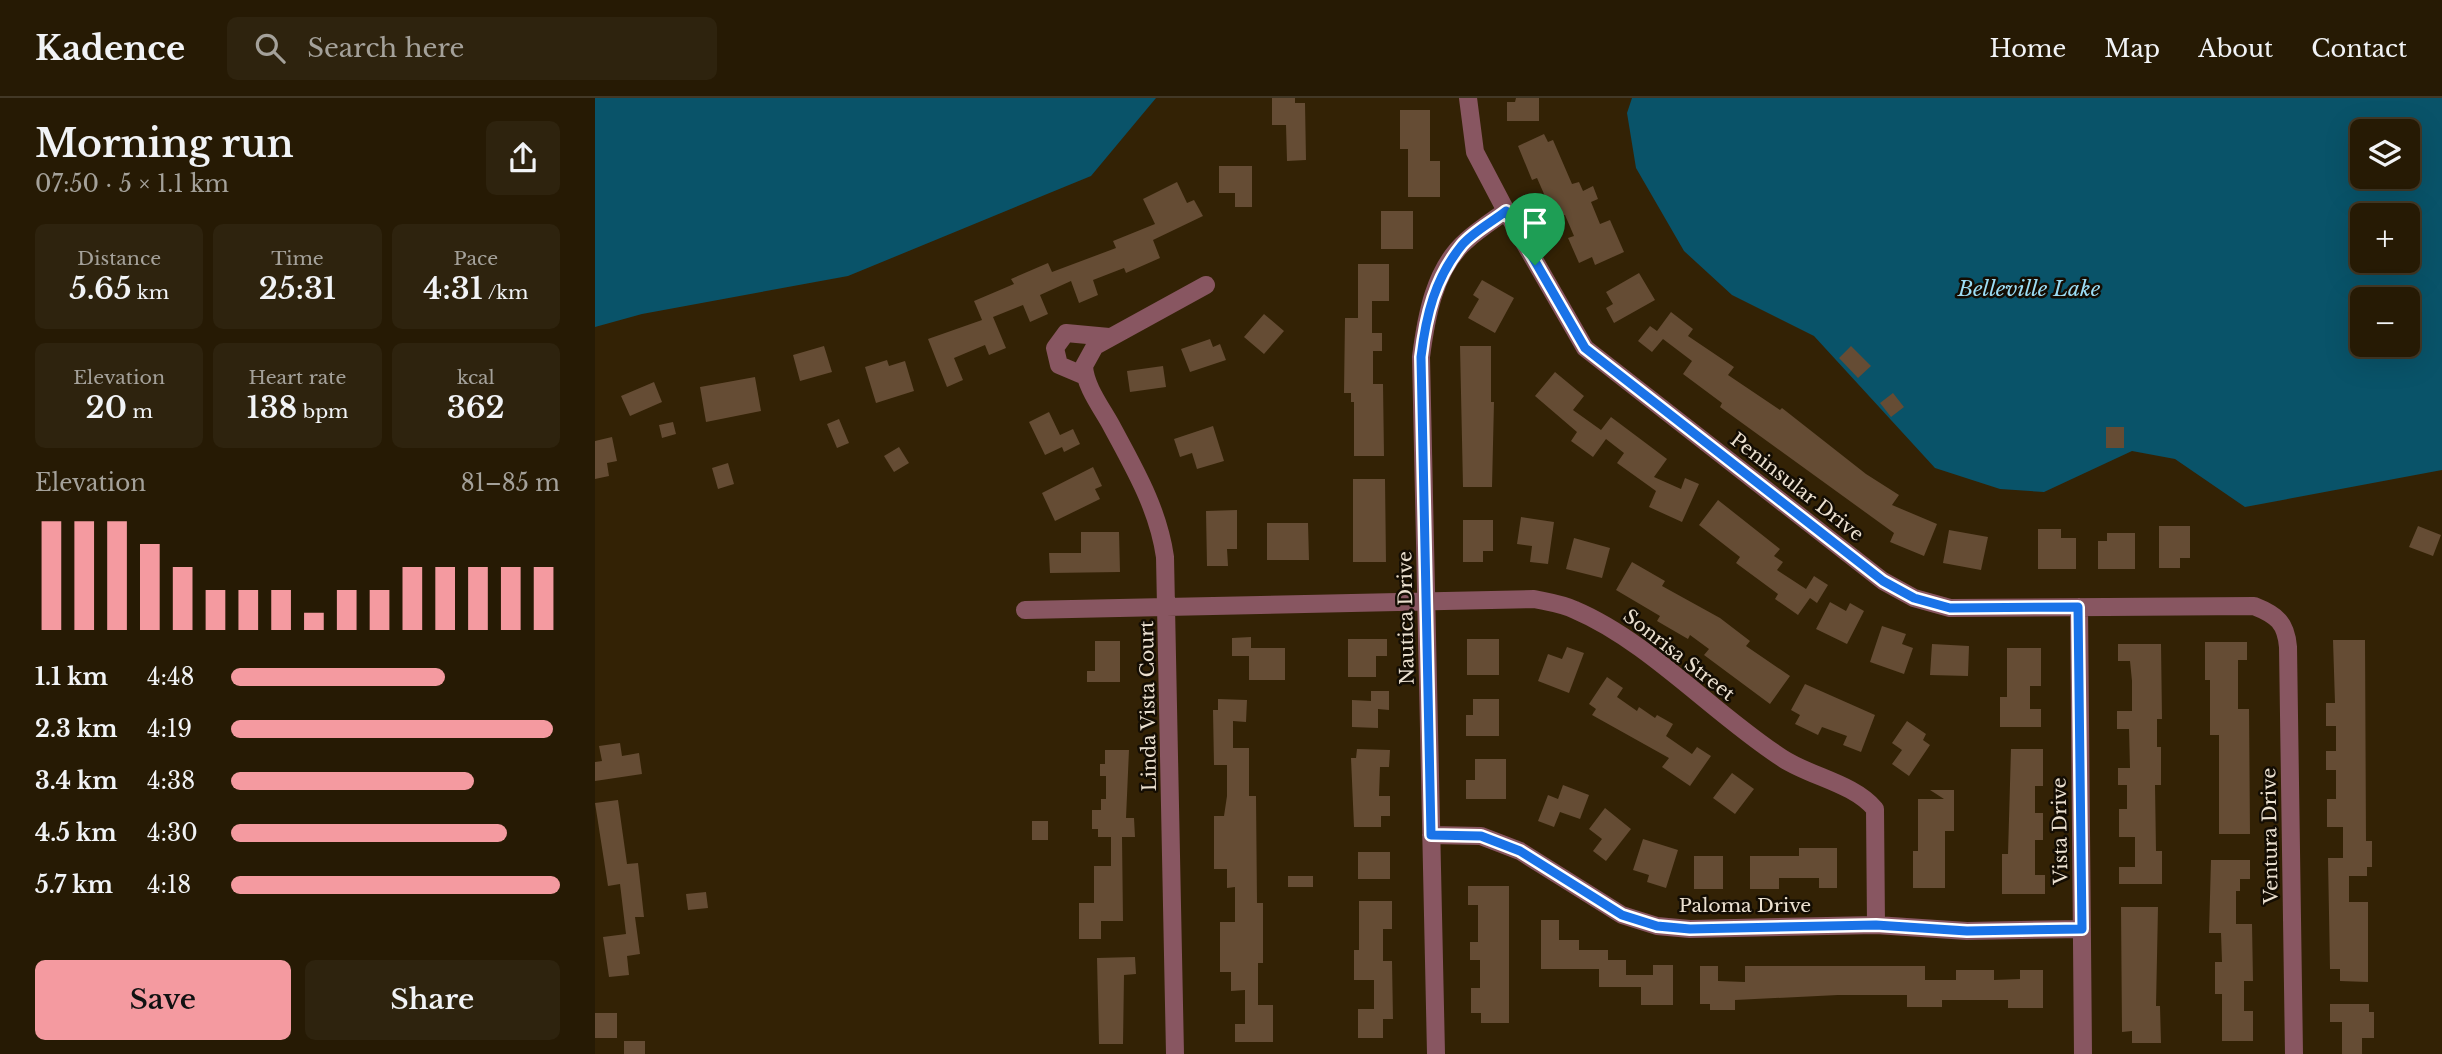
<!DOCTYPE html>
<meta charset="utf-8">
<style>
:root{--surface:#261a04;--page:#2e230e;--text:#f1f3f6;--muted:#a4a19a;--line:#423826;--accent:#f49aa0}
body{margin:0;font-family:"Libre Baskerville",serif;background:var(--page);color:var(--text);height:100vh;display:flex;flex-direction:column;font-size:26px;white-space:nowrap}
*{box-sizing:border-box;margin:0}
p{font-size:23px;color:var(--muted)}
.icon{flex:none;width:38px;height:38px;fill:none;stroke:currentColor;stroke-width:2;stroke-linecap:round;stroke-linejoin:round}
.map{position:relative;flex:1;overflow:hidden}
.drawer{display:flex;flex-direction:column;background:var(--surface);width:595px}
.drawer>*{flex:none}
.buttons{position:absolute;left:1755px;top:21px;display:grid;gap:14px}
.buttons a{display:grid;place-items:center;width:70px;height:70px;border-radius:10px;background:var(--surface);box-shadow:0 7px 28px #0002,0 0 0 2px var(--line);font-size:35px}
.pin{position:absolute;display:grid;place-items:center;width:60px;height:60px;color:#fff;margin:-72px -30px;border-radius:50% 50% 50% 0;rotate:-45deg;box-shadow:0 0 7px #0007}
.pin .icon{rotate:45deg}
.round{display:grid;place-items:center;flex:none;width:74px;height:74px;border-radius:10px;background:var(--page)}
.head{display:flex;align-items:center;justify-content:space-between;height:119px;padding:0 35px}
h1{font-size:38px;font-weight:600;line-height:52px}
.figures{display:grid;grid-template-columns:repeat(3,1fr);gap:10px;height:119px;padding:7px 35px}
.figures div{display:grid;align-content:center;border-radius:10px;background:var(--page);text-align:center}
.figures b{font-size:30px;font-weight:600}
.figures small{font-size:19px;font-weight:400}
.figures p{font-size:19px}
.chart{height:196px;padding:14px 35px}
.chart p{display:flex;justify-content:space-between}
.chart svg{width:100%;height:126px;margin-top:7px;stroke:var(--accent);stroke-width:6}
.cta{display:flex;gap:14px;margin-top:auto;padding:14px 35px}
.cta a{flex:1;height:80px;border-radius:10px;background:var(--accent);color:#111;font-size:28px;font-weight:600;line-height:80px;text-align:center}
.cta a+a{background:var(--page);color:var(--text)}
ul{padding:0 35px;list-style:none;font-size:23px}
li{display:grid;grid-template-columns:112px 84px 1fr;align-items:center;height:52px}
li i{height:18px;border-radius:9px;background:var(--accent)}
header{display:flex;align-items:center;gap:42px;box-sizing:border-box;height:98px;padding:0 35px;background:var(--surface);border-bottom:2px solid var(--line)}
header strong{font-size:33px}
nav{display:flex;gap:38px;margin-inline-start:auto;font-size:24px}
.search{width:490px;height:63px;background:var(--page);display:flex;align-items:center;gap:18px;box-sizing:border-box;padding:0 24px;border-radius:10px;color:var(--muted);font-size:26px}
main{display:flex;flex:1;min-height:0}
.map>svg:first-child{display:block}
.water{fill:#095369;fill-rule:evenodd}
.building{fill:#654c34}
.lines{fill:none;stroke-linecap:round;stroke-linejoin:round}
.minor{stroke:#885661;stroke-width:18}
.route-casing{stroke:#fff;stroke-width:14}
.route{stroke:#1a73e8;stroke-width:9}
.labels{text-anchor:middle;dominant-baseline:central;stroke-width:5;stroke-linejoin:round;paint-order:stroke}
.street-label{font-size:19px;fill:#ebe0d0;stroke:#140d03}
.water-label{font-size:21px;font-style:italic;fill:#9cddf5;stroke:#140d03}
</style>
<header>
<strong>Kadence</strong>
<div class="search"><svg class="icon" aria-label="search" viewBox="0 0 24 24"><circle cx="10" cy="10" r="6"/><path d="M15 15l6 6"/></svg>Search here</div>
<nav><a>Home</a><a>Map</a><a>About</a><a>Contact</a></nav>
</header>
<main>
<section class="drawer">
<div class="head"><div><h1>Morning run</h1><p>07:50 · 5 × 1.1 km</p></div><a class="round"><svg class="icon" aria-label="share" viewBox="0 0 24 24"><path d="M12 15V3M7 8l5-5 5 5M5 13v7h14v-7"/></svg></a></div>
<div class="figures">
<div><p>Distance</p><b>5.65<small> km</small></b></div>
<div><p>Time</p><b>25:31</b></div>
<div><p>Pace</p><b>4:31<small> /km</small></b></div>
</div>
<div class="figures">
<div><p>Elevation</p><b>20<small> m</small></b></div>
<div><p>Heart rate</p><b>138<small> bpm</small></b></div>
<div><p>kcal</p><b>362</b></div>
</div>
<div class="chart"><p><span>Elevation</span>81–85 m</p>
<svg viewBox="0 0 160 44" preserveAspectRatio="none"><path d="M5 44V6M15 44V6M25 44V6M35 44V14M45 44V22M55 44V30M65 44V30M75 44V30M85 44V38M95 44V30M105 44V30M115 44V22M125 44V22M135 44V22M145 44V22M155 44V22"/></svg>
</div>
<ul>
<li><b>1.1 km</b>4:48<i style="width:65%"></i></li>
<li><b>2.3 km</b>4:19<i style="width:98%"></i></li>
<li><b>3.4 km</b>4:38<i style="width:74%"></i></li>
<li><b>4.5 km</b>4:30<i style="width:84%"></i></li>
<li><b>5.7 km</b>4:18<i style="width:100%"></i></li>
</ul>
<div class="cta"><a>Save</a><a>Share</a></div>
</section>
<div class="map">
<svg width="1847" height="956" viewBox="0 0 1847 956">
<rect width="100%" height="100%" fill="#332205"/>
<path class="water" d="M0,0H561L496,78L253,178L47,216L0,229Z
M1037,0H1847V372L1650,409L1580,361L1537,353L1449,394L1405,391L1340,370L1219,238L1137,197L1089,153L1041,70L1032,15ZM1768,33H1813V79H1768ZM1768,117H1813V163H1768ZM1768,201H1813V247H1768Z"/>
<path class="building" d="M677,0H700V5H710L711,62L692,63L691,27H677Z
M921,0H944V23H912V4H920Z
M805,12H835V63H845V99H813V51H805Z
M949,36L953,44L958,42L977,86L984,84L988,93L998,88L1003,101L996,104L1005,126L1015,122L1029,154L1000,167L997,159L984,165L973,140L979,138L970,117L960,121L942,80L937,82L923,48Z
M624,68H657V109H640V95H624Z
M582,84L592,105L599,102L608,118L558,142L565,160L531,175L529,170L498,182L503,197L484,205L476,183L445,197L453,216L435,224L428,207L398,219L411,250L394,257L390,247L359,260L368,282L352,289L333,241L387,222L379,203L419,186L416,181L453,165L457,174L521,150L518,143L560,126L548,101Z
M786,113H818V151H786Z
M763,166H794V203H777V235H787V253H778V286H788L789,358H759V304H756V295H749L750,220H763Z
M1044,175L1060,202L1019,225L1011,210L1018,206L1011,194Z
M887,182L919,200L900,235L873,220L884,201L878,197Z
M1076,214L1098,231L1093,238L1139,269L1133,277L1185,312L1187,310L1271,376L1304,397L1297,407L1342,426L1329,458L1295,444L1299,435L1125,309L1127,305L1088,276L1097,263L1068,241L1057,254L1043,243L1055,228L1062,233Z
M669,216L689,233L669,256L649,239Z
M615,241L618,249L625,246L631,262L595,274L586,251Z
M229,248L237,274L205,283L198,257Z
M865,248H896V304H899L897,389H868Z
M1256,248L1276,268L1263,280L1244,260Z
M292,262L294,268L310,263L319,293L281,305L270,269Z
M568,268L571,289L535,294L532,273Z
M960,274L989,298L978,312L1006,332L1016,319L1072,361L1059,379L1086,391L1090,380L1104,386L1087,424L1054,409L1061,393L1022,365L1029,355L1011,341L998,359L976,343L982,334L940,298Z
M160,279L166,313L111,324L105,289Z
M59,284L67,304L35,318L26,298Z
M1298,295L1309,309L1296,319L1285,305Z
M454,314L465,337L478,331L485,346L469,354L467,349L450,357L434,324Z
M244,321L254,345L242,350L232,326Z
M78,324L81,336L67,340L64,327Z
M618,328L629,363L602,371L597,355L585,359L579,341Z
M1511,329H1529V350H1511Z
M17,339L22,363L12,365L14,378L0,381V343Z
M304,349L314,365L299,374L289,358Z
M133,365L139,386L123,391L117,370Z
M498,369L507,388L500,391L505,401L460,423L447,395Z
M758,381H790L791,464H758Z
M1123,402L1185,451L1179,458L1188,464L1182,472L1211,491L1219,478L1233,487L1222,505L1215,500L1203,517L1180,501L1183,496L1141,465L1145,459L1104,427Z
M642,412V451H632L633,468H612L611,413Z
M926,419L959,424L953,466L935,464L937,448L922,446Z
M868,422H898V453H888V464H868Z
M672,425H713L714,462H672Z
M1564,428H1595V460H1585V470H1564Z
M1823,428L1846,437L1838,458L1814,449Z
M1443,431H1466V440H1481V471H1443Z
M1354,432L1393,439L1386,472L1348,465Z
M486,434H524L525,474L455,475L454,455H486Z
M1512,435H1540V471H1503V443H1512Z
M979,440L1015,450L1007,480L971,471Z
M1037,464L1070,483L1067,488L1125,520L1155,543L1151,548L1195,578L1175,606L1109,557L1114,551L1095,537L1093,541L1062,523L1065,518L1021,492Z
M1235,504L1251,513L1255,505L1269,513L1252,546L1221,531Z
M1287,528L1311,536L1307,546L1318,550L1309,576L1275,564Z
M656,539V550H690V582H654V558H637V540Z
M753,541H792V558H781V579H753Z
M872,541H904V577H872Z
M1738,542H1770L1771,743H1777V769H1772V778H1754V804H1773V884L1745,883V871H1735L1733,760H1748V729H1732V701H1741V672H1731V653H1741V628H1731V605H1740Z
M500,543H525V584H492V573H500Z
M1610,544H1652V562H1643V611H1654L1655,736H1624V637H1615V582H1610Z
M1337,546L1374,548L1373,578L1335,577Z
M1523,546H1566L1567,621H1562V649H1566V687H1560L1561,753H1567V786H1524V769H1540V739H1524V711H1532V687H1523V670H1535L1534,631H1522V613H1537V583L1535,563H1523Z
M972,549L989,555L974,595L943,583L953,556L967,561Z
M1412,550H1446V588H1435V611H1446V629H1405V599H1412Z
M1012,579L1028,590L1022,599L1042,613L1044,609L1060,620L1062,617L1078,626L1071,638L1097,656L1102,649L1116,658L1095,688L1067,669L1074,660L997,617L1001,611L994,606Z
M1210,586L1280,617L1266,654L1248,647L1252,638L1227,629L1223,637L1200,626L1205,617L1196,612Z
M776,593H794V612L783,611V630L757,629V602L776,603Z
M623,601L652,602L651,624L638,623V650H654V698H661L662,805H668V865H663V907H678V944H640V926H650V892L636,893V874H625V824H640V789L632,790V771H619V718H629L632,698V667H619L618,612H623Z
M878,601H904V638H871V617H878Z
M1312,623L1331,636L1328,642L1335,647L1314,678L1297,666L1307,652L1297,645Z
M25,645L27,658L44,655L47,676L0,683V664L7,663L4,648Z
M762,651L795,652L794,669H785L784,698H795V718H786V729H759L756,660H761Z
M1416,651H1448V688H1440V715H1448V742H1440V777H1450V796H1407V756H1413Z
M510,652H534L531,720H539L540,739H527L528,823H506V841H484V805H499V768H516V739H503V731H497V712H506V701H511V678H505V666H510Z
M880,661H911V701H871V682H880Z
M1137,675L1159,691L1140,716L1118,700Z
M968,687L994,697L985,721L965,714L959,729L943,723L953,697L963,701Z
M1335,692H1359V733H1350V790H1318V753H1323V701H1349Z
M23,702L32,766L43,765L49,819H40L45,856L32,858L34,877L14,879L8,839L31,836L25,786L13,788L0,705Z
M1010,710L1036,731L1011,763L998,753L1007,741L994,731Z
M437,723H453V742H437Z
M1048,741L1083,752L1071,790L1052,784L1054,777L1038,772Z
M1204,750H1242V790H1224V780H1184V791H1155V758H1204Z
M763,754H795V781H763Z
M1099,758H1128V791H1099Z
M1616,762H1655V781H1645V793H1641V826H1657L1658,883H1649V913H1658V943H1627V896H1620V864H1627L1626,835H1614Z
M693,778H718V789H693Z
M873,788H914V925H886V915H876V890H885V862H875V844H883V807H873Z
M111,794L113,810L93,812L91,796Z
M764,803H797V831H788V863H797L798,921H788V940H763V911H779V882H759V852H764Z
M1526,809H1563L1561,908H1565L1566,945H1537V933L1527,934Z
M946,822H964V842H984V852H1013V862H1031V877H1058V867H1078V907H1046V889H1004V871H946Z
M540,859L541,876L529,877L528,946H504L502,860Z
M1105,868H1123V883L1150,884V868H1330V882H1361V872H1399V882L1425,881V872H1448V910H1413V902H1347V909H1312V897H1243L1140,902V912H1115V906H1105Z
M1735,906H1774V914H1779V940H1767V956H1747V924H1735Z
M0,915H22V940H0Z
M29,943H50V956H29Z"/>
<g class="lines">
<path class="minor" d="M873,0L880,54L911,113L990,250L1288,483L1319,500L1355,510L1659,508C1682,517 1691,525 1693,549L1699,956
M490,278L464,267L460,250L471,235L514,239
M1484,509L1488,956
M430,512L939,501C953,504 968,506 980,512C1053,543 1119,616 1187,660C1216,679 1258,685 1280,711L1281,827
M836,737L886,738L925,753L1027,817L1062,828L1095,831L1281,827L1372,833L1487,831
M580,956L570,459C563,410 539,370 516,327C506,309 490,288 489,268L500,248L611,187
M841,956L826,259C831,220 839,171 871,143C883,132 897,123 911,113"/>
</g>
<g class="lines">
<g class="route-casing">
<path id="route" d="M911,113L990,250L1288,483L1319,500L1355,510L1483,509L1487,831L1372,833L1281,827L1095,831L1062,828L1027,817L925,753L886,738L836,737L826,259C831,217 840,180 867,147C878,134 897,124 911,113Z"/>
</g>
<use href="#route" class="route"/>
</g>
<g class="labels">
<g class="street-label">
<text transform="translate(1202 389) rotate(38)">Peninsular Drive</text>
<text transform="translate(811 520) rotate(-91)">Nautica Drive</text>
<text transform="translate(1084 557) rotate(38)">Sonrisa Street</text>
<text transform="translate(553 608) rotate(-91)">Linda Vista Court</text>
<text transform="translate(1465 733) rotate(-91)">Vista Drive</text>
<text transform="translate(1675 738) rotate(-91)">Ventura Drive</text>
<text x="1150" y="807">Paloma Drive</text>
</g>
<g class="water-label">
<text x="1434" y="191">Belleville Lake</text>
</g>
</g>
</svg>
<div class="buttons">
<a><svg class="icon" aria-label="layers" viewBox="0 0 24 24"><path d="M12 4l9 5-9 5-9-5zM3 14l9 5 9-5"/></svg></a>
<a>+</a>
<a>−</a>
</div>
<div class="pin" style="left:940px;top:167px;background:#1e9e55"><svg class="icon" aria-label="arrive" viewBox="0 0 24 24"><path d="M6 21V4h12l-3 4 3 4H6"/></svg></div>
</div>
</main>
